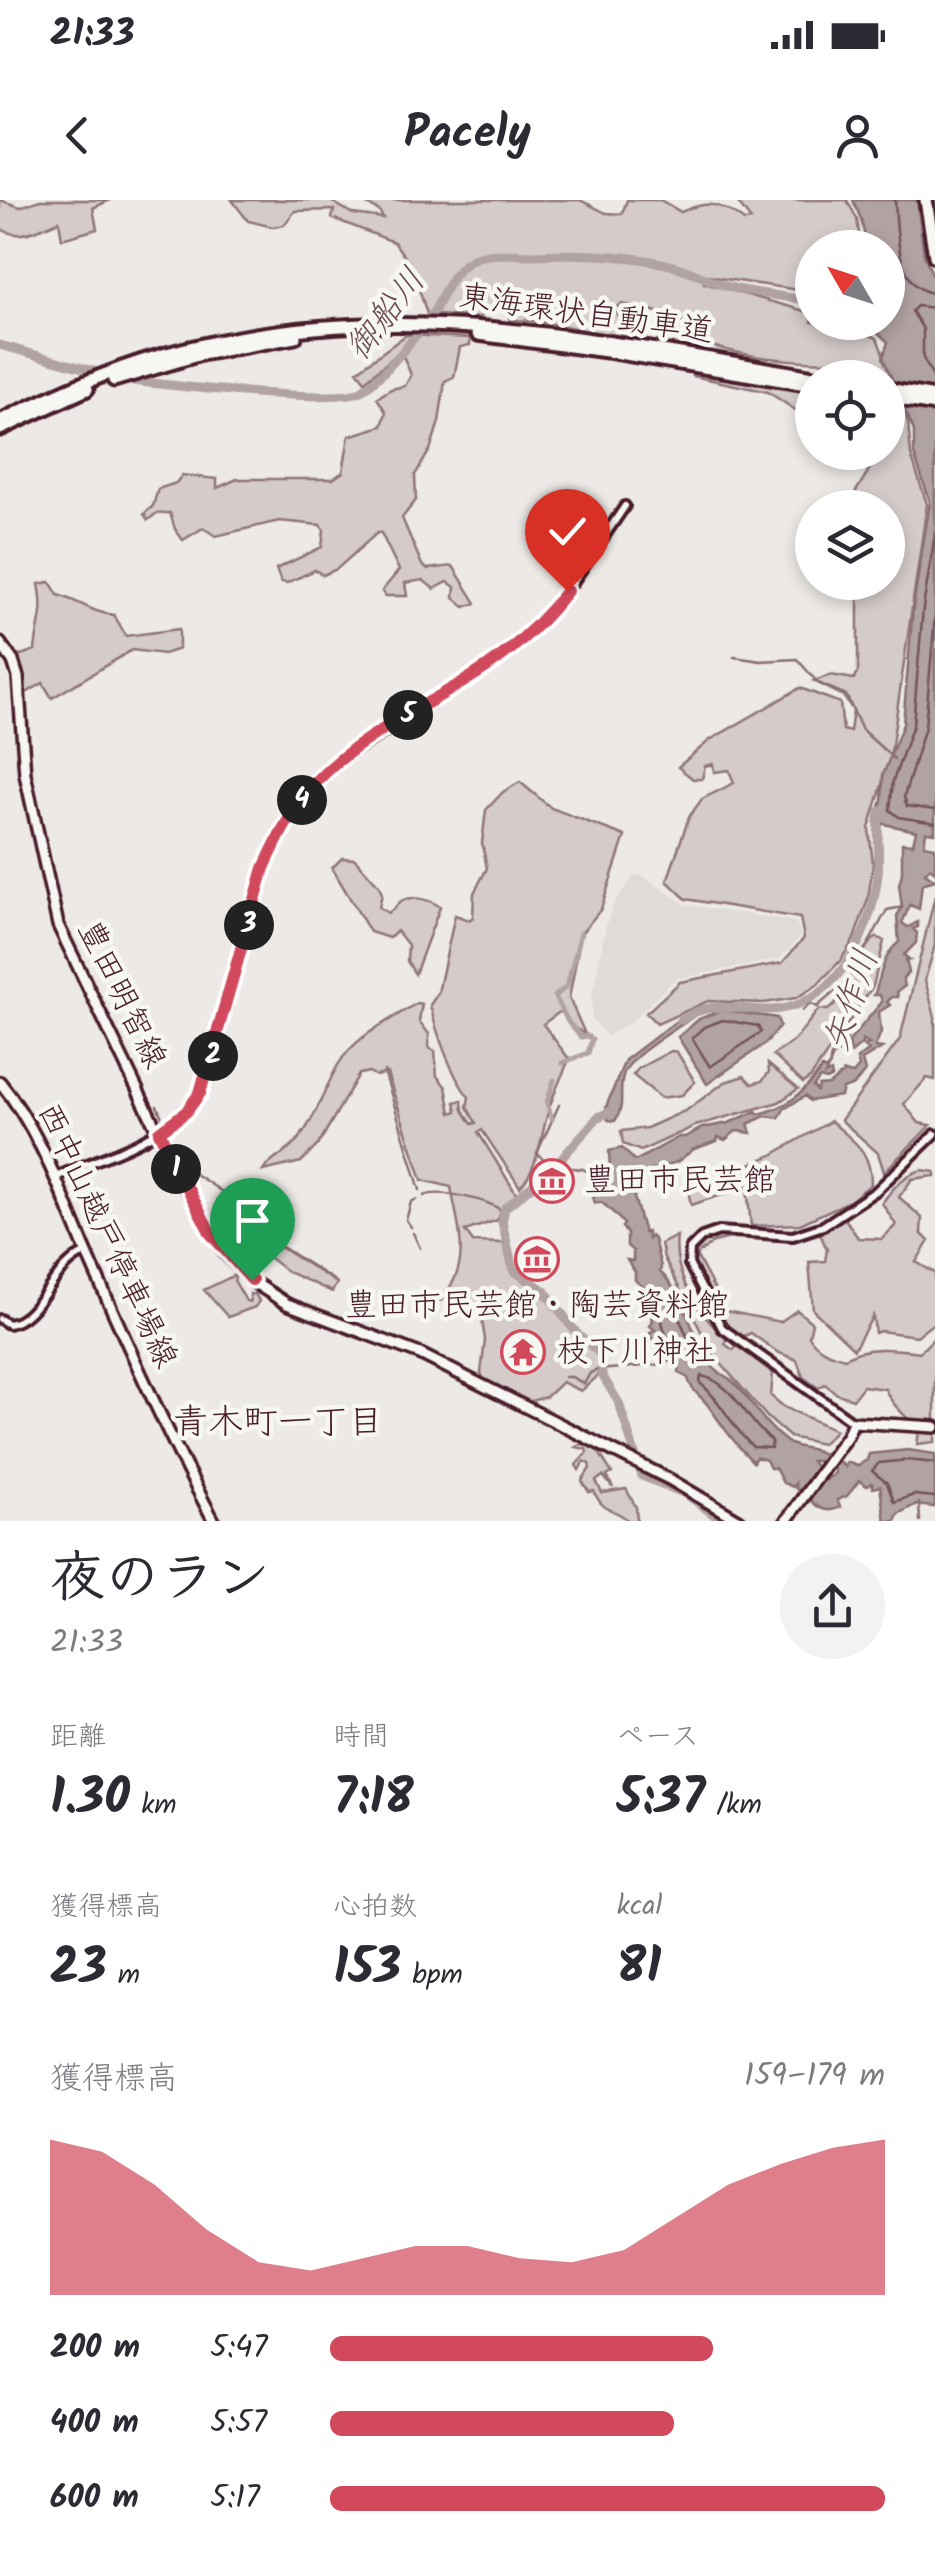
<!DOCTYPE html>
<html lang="ja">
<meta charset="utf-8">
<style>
:root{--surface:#fff;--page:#f2f2f3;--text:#2b2b33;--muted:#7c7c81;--accent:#d1495b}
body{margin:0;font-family:Kalam,"Klee One",sans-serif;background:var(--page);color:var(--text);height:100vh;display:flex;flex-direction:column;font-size:38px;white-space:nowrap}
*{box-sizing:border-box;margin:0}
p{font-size:32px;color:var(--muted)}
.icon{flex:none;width:55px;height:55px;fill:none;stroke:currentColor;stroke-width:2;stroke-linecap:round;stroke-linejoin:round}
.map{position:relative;height:1321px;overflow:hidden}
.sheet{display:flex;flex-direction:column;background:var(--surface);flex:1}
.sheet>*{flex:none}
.needle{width:65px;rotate:309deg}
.buttons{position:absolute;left:795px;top:30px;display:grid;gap:20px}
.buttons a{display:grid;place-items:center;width:110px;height:110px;border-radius:50%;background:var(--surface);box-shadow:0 5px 15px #0003;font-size:50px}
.pin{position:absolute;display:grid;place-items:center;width:85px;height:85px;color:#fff;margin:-102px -42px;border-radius:50% 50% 50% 0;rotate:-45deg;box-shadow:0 0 10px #0007}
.pin .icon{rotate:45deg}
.km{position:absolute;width:50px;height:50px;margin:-25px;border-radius:50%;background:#222;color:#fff;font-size:28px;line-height:50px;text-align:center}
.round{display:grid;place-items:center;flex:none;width:105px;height:105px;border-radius:52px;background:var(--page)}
.headline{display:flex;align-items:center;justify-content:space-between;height:170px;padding:0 50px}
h1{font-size:55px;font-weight:600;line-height:75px}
.figures{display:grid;grid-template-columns:repeat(3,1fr);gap:15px;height:170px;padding:10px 50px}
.figures div{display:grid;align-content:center}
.figures b{font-size:50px;font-weight:600}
.figures small{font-size:28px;font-weight:400}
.figures p{font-size:28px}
.chart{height:280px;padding:20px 50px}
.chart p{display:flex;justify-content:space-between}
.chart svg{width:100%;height:180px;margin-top:10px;fill:var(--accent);opacity:.7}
ul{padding:0 50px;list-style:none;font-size:32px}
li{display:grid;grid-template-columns:160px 120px 1fr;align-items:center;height:75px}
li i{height:25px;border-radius:12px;background:var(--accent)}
.status{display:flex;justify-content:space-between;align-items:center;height:70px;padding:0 50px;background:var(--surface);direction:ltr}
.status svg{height:28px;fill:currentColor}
header{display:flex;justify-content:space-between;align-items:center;height:130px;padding:0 50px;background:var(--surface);font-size:45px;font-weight:600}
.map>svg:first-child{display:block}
.built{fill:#e0dad8}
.green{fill:#d4cbca;stroke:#8f757a;stroke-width:2.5}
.water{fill:#b1a2a3;stroke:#886e73;stroke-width:2.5}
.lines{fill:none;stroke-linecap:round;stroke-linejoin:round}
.shore{stroke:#73535b;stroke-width:2.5}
.stream{stroke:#886e73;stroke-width:2.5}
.canal{stroke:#b1a2a3;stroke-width:5}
.river{stroke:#b1a2a3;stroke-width:9}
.minor-casing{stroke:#4a1f2b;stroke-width:14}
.major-casing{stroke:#4a1f2b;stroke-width:16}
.highway-casing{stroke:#4a1f2b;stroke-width:19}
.minor{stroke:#f6f6f2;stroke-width:6}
.major{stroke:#f6f6f2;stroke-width:9}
.highway{stroke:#f6f6f2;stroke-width:11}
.route-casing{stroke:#fff;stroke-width:20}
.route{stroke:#d1495b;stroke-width:12}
.labels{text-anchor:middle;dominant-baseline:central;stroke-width:9;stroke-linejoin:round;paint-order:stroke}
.street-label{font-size:32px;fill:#4a1f2b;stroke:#f6f6f2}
.poi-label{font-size:32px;fill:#4a1f2b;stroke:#f6f6f2;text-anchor:start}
.water-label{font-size:35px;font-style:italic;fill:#6e4d55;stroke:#f6f6f2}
.neighbourhood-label{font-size:35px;fill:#4a1f2b;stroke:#f6f6f2}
</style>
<div class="status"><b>21:33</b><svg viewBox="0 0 49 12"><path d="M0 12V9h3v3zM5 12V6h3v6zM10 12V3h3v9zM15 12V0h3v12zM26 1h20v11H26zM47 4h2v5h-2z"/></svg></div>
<header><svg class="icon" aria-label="back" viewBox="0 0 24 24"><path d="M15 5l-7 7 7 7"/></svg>Pacely<svg class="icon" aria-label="person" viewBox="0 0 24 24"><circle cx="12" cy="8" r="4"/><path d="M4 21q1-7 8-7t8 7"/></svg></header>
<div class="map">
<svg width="935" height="1321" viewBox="0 0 935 1321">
<rect width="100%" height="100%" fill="#ece9e6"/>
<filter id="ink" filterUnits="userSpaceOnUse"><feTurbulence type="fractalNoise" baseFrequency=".01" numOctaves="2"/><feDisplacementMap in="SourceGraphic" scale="20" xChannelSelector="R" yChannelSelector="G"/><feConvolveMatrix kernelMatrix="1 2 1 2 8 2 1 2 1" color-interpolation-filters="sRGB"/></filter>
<g filter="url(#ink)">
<path class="built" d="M641,675L686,705L796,722L801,735L780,759L675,779L631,822L607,836L592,819V797L606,726L615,701L634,676Z"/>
<path class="green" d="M0,0L20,7L40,0H110L93,8L97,29L62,39L59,21C38,29 20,42 0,28Z
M232,0H329L353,14L383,18L379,11L360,0H580L606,13L622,14L627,0H660L681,12C708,0 719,2 744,21L751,20L736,0H847L857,19L861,47L812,48V93C776,85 741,83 705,75L704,83L812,113V122L839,123L877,138L895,184L888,182V178L837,174L830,162C780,161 735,156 688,138L689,126L654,111L622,104L617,107L621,137C582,131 548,120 510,120L506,111L496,107L478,118L427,114L412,67L394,42L332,18L334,10L295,11L284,25L273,27L248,21Z
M406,135L470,138V145L460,147L454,177L445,181L439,222L430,250L415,275L416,300L402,318L422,365L427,369L453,366L476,403L465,407L454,398L455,387L448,382L434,389L423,380L405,383L407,396H386L382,391L399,370L381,333H377L337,369L323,375L315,370L287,383L281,382L276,369L322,347L324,330L320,325L279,321L216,336L203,328L183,340L175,329L170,313H157L148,320L144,314L153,306L158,289L176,283L182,275L217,279V288L237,279H333L343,272L349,236L382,226L386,212L377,198L391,189L405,186L411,175L404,158L396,155L365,181L357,171Z
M693,170L812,191V221L768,192L693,176Z
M888,204L903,206L908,223L911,255L927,304L890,559L869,628L873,664L868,699L854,739L841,760L817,785L796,798L764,803L708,801L657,824L646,813L680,782L782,763L804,738L800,718L686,699L667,681L689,617L702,599L734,583L729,570L714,572L713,564L705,566L702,579H693L678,567L710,540L800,488L840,503L843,530L850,532L853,510L843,496L814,481L831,475L854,479L858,471V383L888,382V308L873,307L855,293L872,265L866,253L888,252Z
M50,382L58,395C79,401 92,413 114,415L126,436L179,429V449L164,454L132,450L52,498L43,483L23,495L15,457L35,450C38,420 45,416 39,384Z
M520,582L551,608L625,636L601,709L581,734L569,798L585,834L571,826L561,811L543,824L569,859C562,877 553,894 548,912C541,936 538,969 520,987L482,930L478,932L517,995L503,1006L498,1020L465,1031L473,1042L503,1043L512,1073L542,1093L574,1134L600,1154L598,1176L581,1191L562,1182L546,1197L527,1202L484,1180L481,1173L485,1140L480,1107L453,1096L439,1101C442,1091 449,1091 453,1082C469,1053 456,1017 451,987L422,980L387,873L376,876L369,872L359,874L318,945L301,962L263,971C271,959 282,956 292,946C314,925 323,891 338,865C355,836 389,821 417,803L422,804L419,821L429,834V848L435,851L437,876L446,887L451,913L457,911L455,902L462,900L463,910L472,924L476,923L467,907L469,897C452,877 437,834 430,805L438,793L455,715L469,720L473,717L474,693L487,668L482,643L486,610L503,592Z
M342,658L355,659L379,686L382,694L379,707L388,713C393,710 396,706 400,702C410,694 432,700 440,707L415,774L407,761L408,745L397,731L389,738L370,732L332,668Z
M935,696V745L925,780L935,817V880L927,878L904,904L919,923L931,925L884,972L878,953L841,920L900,839Z
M877,737L884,741L873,786L811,877L803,883L773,855L793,842L819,809L828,810C850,795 851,754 877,737Z
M671,851L677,852L695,882L682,895L661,898L633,875L639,868Z
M768,864L798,889L779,902L695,926L641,951L623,944L621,931L647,928L687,910L725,882L744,876L752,884L762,881L769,872Z
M831,921C854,942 871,950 871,984L850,1001L800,1024L751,1026L747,987L691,1005L688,990L772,955Z
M922,970L935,972V976L912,979L899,997L922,1018L921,1033L929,1041L916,1062L935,1073V1122L917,1136L880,1131L875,1133L873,1116L854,1149L813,1110L809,1062L825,1061L827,1050L819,1031L844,1017L858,1038L882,1039L896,1025L882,1003C893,988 903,975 922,970Z
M243,1019L255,1031L337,1083L332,1092L288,1072L253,1045L219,1032L214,1026Z
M716,1033L734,1037L714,1042L696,1055L726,1111L780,1122L797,1110L812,1123L809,1136C816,1149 832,1155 845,1158C866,1145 896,1149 920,1152L935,1137V1242L917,1244L919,1232C909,1217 892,1207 885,1189L863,1186L853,1199L837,1194L825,1184L818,1188L803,1177L797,1160L777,1152L751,1133L739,1138L726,1129L691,1055L696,1046Z
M677,1036C672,1075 698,1114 727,1139L725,1144L733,1150L737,1146L773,1173L771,1196L784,1207L836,1230L822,1244L790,1237L768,1218L712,1153L664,1058L661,1044Z
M237,1074L234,1080L246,1101L250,1102V1094H255L259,1101L255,1107L228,1117L204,1090Z
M586,1242L596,1248L612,1273L607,1276L613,1288L603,1276L596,1281L602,1293L626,1289L636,1307L637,1321H628C615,1306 604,1316 594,1291L589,1292L582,1281L590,1268L589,1264L584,1261L579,1270L576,1265L587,1253L586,1249L576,1247Z"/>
<path class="water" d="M853,0H917L924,55L935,81V633L926,632L924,645L935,647V672L930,668L925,673L935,680L922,684L919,709L910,705L902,723L908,727L918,722V727L913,729L917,733L916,743L904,755L910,760H906L909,772L903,778L905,786L897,792L898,797H892L887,802L890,805L879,812L881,832L875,847L882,848L862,860L865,871L854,885L843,889L841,896L810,901L805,896L784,909L779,918L765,916L748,924L751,933L736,931L725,940L718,937L717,941L694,949L677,962L649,971L639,982L634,997L644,1033L647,1032L648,1039L651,1036L654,1039L661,1067L660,1072C685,1094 693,1140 712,1166C717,1173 725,1175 731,1180C753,1200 763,1225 787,1242C798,1250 812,1246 823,1254L830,1249L820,1261H811L823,1274L828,1273L826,1280L835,1273L833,1263L840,1262L845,1267L847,1262L857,1266L867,1260L869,1254L908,1250L935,1254V1307L915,1305L898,1314L895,1321H885L880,1286L873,1288L872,1283L867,1286L859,1281L847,1296L837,1300L840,1307C820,1318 811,1298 796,1289L795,1283L793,1287L783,1283L775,1268H770L766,1260L756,1257L753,1262C734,1243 722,1225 707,1204C699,1194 691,1191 688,1178L679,1173L680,1165L676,1160L667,1162L660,1146L650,1137V1132L655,1130L650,1126L653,1120L643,1099L644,1088L635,1080V1072L627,1060L633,1061V1051L627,1046V1034L622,1027L624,1024C617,1016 610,1009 601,1002L595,1003L593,998L603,987L602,981L610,971L609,951L622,948L635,961L679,937H685L702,928L729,923L756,911L758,914C788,908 805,892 822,868L825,870L830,865C828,853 841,845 847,835V827L853,821L846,842L839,853L835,851L825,875L831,872L832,877L826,880L820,878L813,887L817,891L819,886L829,885L844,872L853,874L859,867L857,858L869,851L864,846L869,844L862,840V844L851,853L849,842C861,826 871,815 882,802L880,795H874C882,776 881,757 899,742L897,716L902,707L899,685L902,673V643L913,644L916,631L875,622L882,601L883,575L903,524L913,407L930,302L914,254V231L883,158L888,142L872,127L853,123L888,122V48L867,47L861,19Z
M721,810L777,818L780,826L766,843L707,884L678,837L699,819Z
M687,813L691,818C674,831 628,856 623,876C618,896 626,904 615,921L608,920L606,907L625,860Z"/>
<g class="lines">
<path class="shore" d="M895,0C897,30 896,91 935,93
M935,108L917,106L912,111L923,129V158L935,181
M935,334L923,408L913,525L893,581L890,610L899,617L935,623
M935,416L925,527L904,597L907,606L935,610
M723,820L758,826L761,832L710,867L692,838L704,827Z
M661,1098C677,1107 685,1132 693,1149L690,1155C671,1148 666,1141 662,1121C660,1110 656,1108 661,1098Z
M701,1176C733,1181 748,1224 772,1241L771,1248L753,1247C732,1228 722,1201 700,1183Z
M935,1263L908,1260L879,1263L872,1271L887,1283L894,1302L914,1295L935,1297"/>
<path class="stream" d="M734,457L761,461L797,459L818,483L846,495L862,530L894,559
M802,811L810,803L817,807L849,779L887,710L903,707
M384,871L420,990
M157,906L181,960
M573,968L583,969L603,981
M552,969L537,953L559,905
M189,970L233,999
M424,996C441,989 490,1000 503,1012
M251,1027L335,1081
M411,1027L406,1020L411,1002L417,999
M413,1033L420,1048
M565,1177H572L584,1184L590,1173L598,1170L666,1164L669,1159
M919,1303L920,1321"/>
<path class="canal" d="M562,863L588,853L592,839L588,836L581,837L568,822L555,796L567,786L581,733
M552,919L547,903L554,880"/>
<path class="river" d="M0,145L108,175
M123,180C158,184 342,205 361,191C385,175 404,149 423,127C443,105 447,68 478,57C493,52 515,55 531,55C576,53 630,54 674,66C693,71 711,83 730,87C757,94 785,96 812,101
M681,820C710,800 731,809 763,810C834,813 872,734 878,674C880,653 876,632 880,611
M612,911L598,917L552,969L505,1008L502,1022L513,1069L545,1091L578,1135L601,1154L602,1175L619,1203L642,1276L686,1294L722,1321"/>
<g class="minor-casing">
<path id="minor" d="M56,977C112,952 183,936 207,875L265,668L292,613L317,581L345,557L475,475L525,436L567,391L625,306
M0,1119L8,1124C41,1120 51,1065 87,1052
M853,1222L722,1128L689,1064L690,1049L702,1037L719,1031L793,1036L823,1026L876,991L935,934"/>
</g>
<g class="major-casing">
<path id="major" d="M0,443L13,461L18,477L25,574L58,725L182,982L225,1053L252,1081L287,1104L420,1154L669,1279L740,1321
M0,882C41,933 61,993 86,1051C126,1142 167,1234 214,1321
M786,1321L847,1236L853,1222L935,1227"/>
</g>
<g class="highway-casing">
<path id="highway" d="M926,0L935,56
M478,134L607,151L812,185
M114,180L201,154L295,137
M888,189L935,197
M888,197L935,205
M0,221C53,196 106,171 163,155C388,92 596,140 820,178
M0,229L87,189"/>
</g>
<use href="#minor" class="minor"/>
<use href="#major" class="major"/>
<use href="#highway" class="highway"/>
</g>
</g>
<g class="lines" filter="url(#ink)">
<g class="route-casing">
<path id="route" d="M252,1080L211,1034L159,932L186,912L200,893L264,668C278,637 293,607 316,582C359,536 423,508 476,474C511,452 541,424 567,391"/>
</g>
<use href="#route" class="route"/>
</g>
<defs>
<g id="museum-ring" transform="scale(2.25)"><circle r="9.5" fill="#f6f6f2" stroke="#d1495b" stroke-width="1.5"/><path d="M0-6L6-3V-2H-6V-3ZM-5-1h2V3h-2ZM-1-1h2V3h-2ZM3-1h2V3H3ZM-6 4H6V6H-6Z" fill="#d1495b"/></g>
<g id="temple-ring" transform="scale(2.25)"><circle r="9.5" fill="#f6f6f2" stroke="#d1495b" stroke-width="1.5"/><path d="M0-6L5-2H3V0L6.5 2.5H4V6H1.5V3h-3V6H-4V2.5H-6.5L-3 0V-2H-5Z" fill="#d1495b"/></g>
</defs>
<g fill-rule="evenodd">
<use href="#museum-ring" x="552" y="981"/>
<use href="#museum-ring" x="537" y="1059"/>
<use href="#temple-ring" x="523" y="1152"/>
</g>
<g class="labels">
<g class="street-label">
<text transform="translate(586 115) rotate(8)">東海環状自動車道</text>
<text transform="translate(121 795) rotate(64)">豊田明智線</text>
<text transform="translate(106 1036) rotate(65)">西中山越戸停車場線</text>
</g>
<g class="poi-label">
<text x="584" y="981">豊田市民芸館</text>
<text x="537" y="1106" text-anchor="middle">豊田市民芸館・陶芸資料館</text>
<text x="556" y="1152">枝下川神社</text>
</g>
<g class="water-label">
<text transform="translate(387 115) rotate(-52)">御船川</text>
<text transform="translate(853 801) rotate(-72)">矢作川</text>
</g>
<g class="neighbourhood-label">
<text x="278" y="1224">青木町一丁目</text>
</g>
</g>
</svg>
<div class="buttons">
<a><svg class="needle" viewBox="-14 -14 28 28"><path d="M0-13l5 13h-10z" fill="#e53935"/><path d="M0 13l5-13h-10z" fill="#7c7c81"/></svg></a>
<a><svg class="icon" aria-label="locate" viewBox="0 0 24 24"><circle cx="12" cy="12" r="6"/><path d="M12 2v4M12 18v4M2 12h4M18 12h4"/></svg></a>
<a><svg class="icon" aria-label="layers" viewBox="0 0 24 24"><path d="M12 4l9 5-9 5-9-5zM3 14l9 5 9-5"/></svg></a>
</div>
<div class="pin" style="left:252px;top:1080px;background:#1e9e55"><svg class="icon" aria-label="arrive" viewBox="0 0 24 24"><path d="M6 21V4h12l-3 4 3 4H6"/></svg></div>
<div class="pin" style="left:567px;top:391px;background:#d93025"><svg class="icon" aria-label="check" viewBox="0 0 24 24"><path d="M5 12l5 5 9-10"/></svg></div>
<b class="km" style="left:176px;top:969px">1</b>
<b class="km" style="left:213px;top:856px">2</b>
<b class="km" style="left:249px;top:725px">3</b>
<b class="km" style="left:302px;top:600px">4</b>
<b class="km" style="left:408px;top:515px">5</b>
</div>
<section class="sheet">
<div class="headline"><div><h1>夜のラン</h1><p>21:33</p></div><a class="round"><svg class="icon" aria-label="share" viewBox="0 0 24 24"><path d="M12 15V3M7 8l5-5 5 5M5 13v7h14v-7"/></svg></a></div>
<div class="figures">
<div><p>距離</p><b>1.30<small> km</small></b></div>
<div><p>時間</p><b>7:18</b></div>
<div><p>ペース</p><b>5:37<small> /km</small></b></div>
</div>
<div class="figures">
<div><p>獲得標高</p><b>23<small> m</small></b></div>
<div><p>心拍数</p><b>153<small> bpm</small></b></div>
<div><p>kcal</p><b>81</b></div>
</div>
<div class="chart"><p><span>獲得標高</span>159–179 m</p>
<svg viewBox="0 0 160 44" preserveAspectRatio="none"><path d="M0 44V6L10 9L20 17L30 28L40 36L50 38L60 35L70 32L80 32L90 35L100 36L110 33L120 25L130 17L140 12L150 8L160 6V44z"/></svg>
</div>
<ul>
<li><b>200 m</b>5:47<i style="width:69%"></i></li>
<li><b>400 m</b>5:57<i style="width:62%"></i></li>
<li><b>600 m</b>5:17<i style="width:100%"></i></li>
</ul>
</section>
